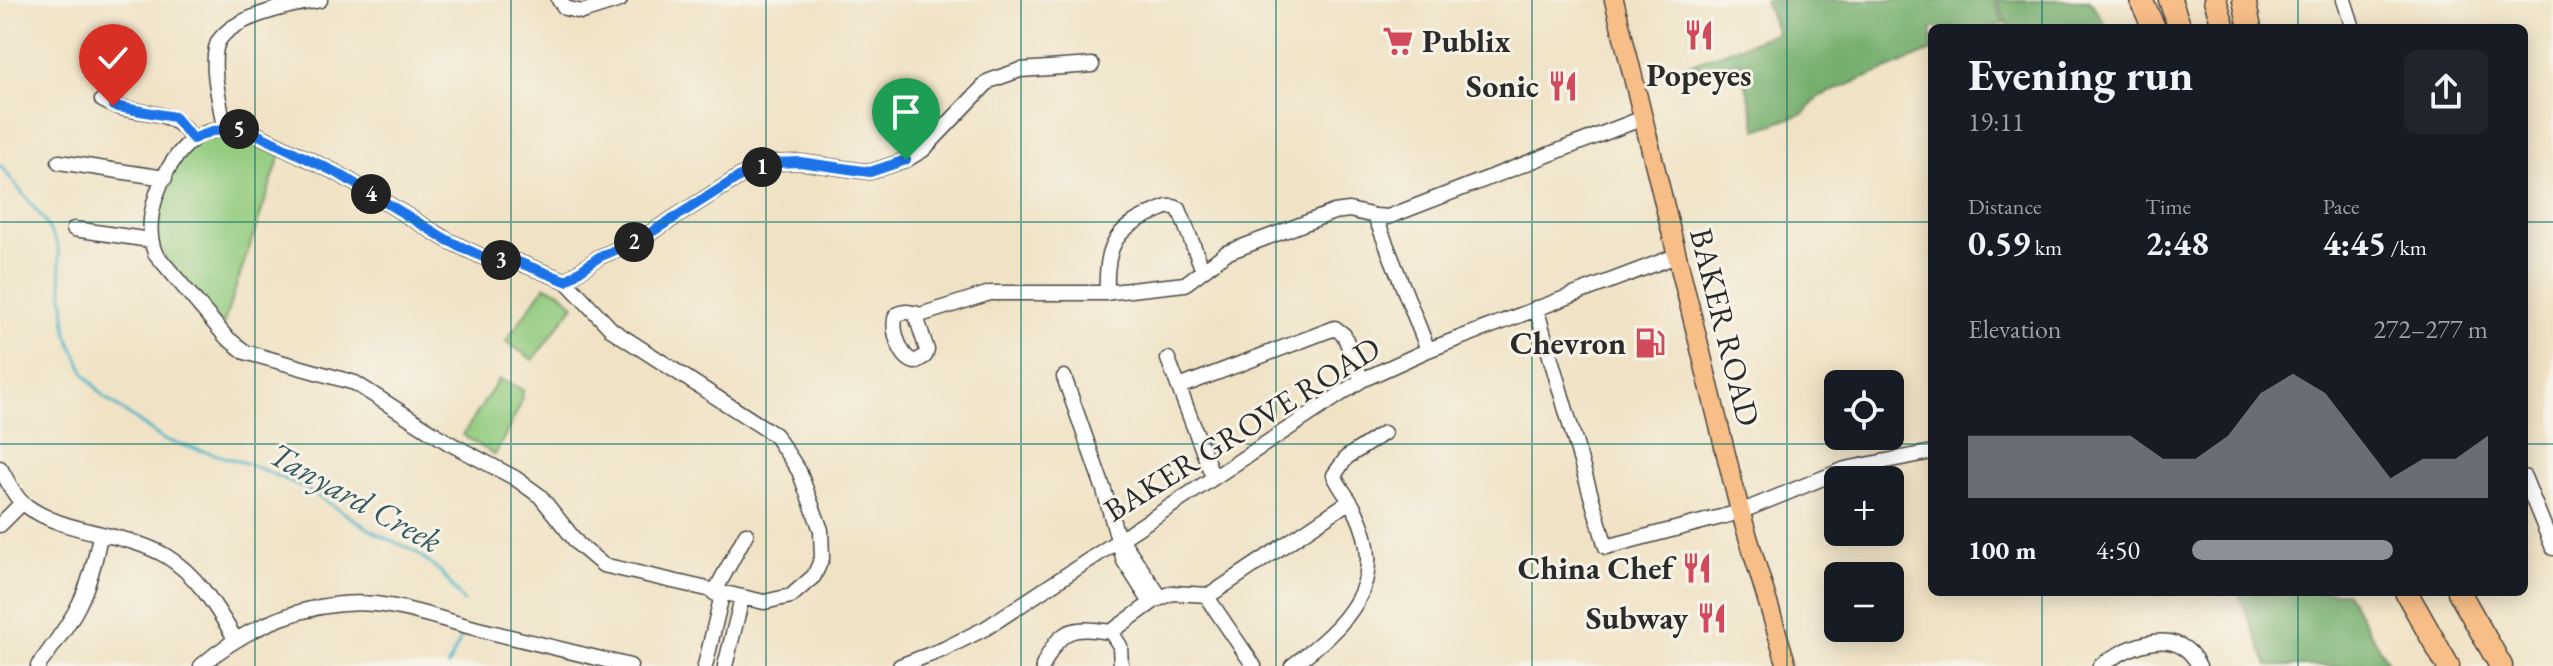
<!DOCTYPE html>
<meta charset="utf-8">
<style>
:root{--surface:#171b24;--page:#20242c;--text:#f1f3f6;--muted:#9ea1a6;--accent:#8c9099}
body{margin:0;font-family:"EB Garamond",serif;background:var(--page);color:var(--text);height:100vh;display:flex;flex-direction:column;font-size:30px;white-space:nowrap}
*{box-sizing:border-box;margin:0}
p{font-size:26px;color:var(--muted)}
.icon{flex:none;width:44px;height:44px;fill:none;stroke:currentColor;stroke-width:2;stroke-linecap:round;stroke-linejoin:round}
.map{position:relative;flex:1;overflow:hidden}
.sheet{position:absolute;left:1928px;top:24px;width:600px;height:572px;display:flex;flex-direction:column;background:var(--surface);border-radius:12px;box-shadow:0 4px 20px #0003}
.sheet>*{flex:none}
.buttons{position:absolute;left:1824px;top:370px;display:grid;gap:16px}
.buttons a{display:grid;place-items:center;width:80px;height:80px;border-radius:12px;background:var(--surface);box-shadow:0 4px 20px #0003;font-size:40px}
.pin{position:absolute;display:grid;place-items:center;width:68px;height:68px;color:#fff;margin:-82px -34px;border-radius:50% 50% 50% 0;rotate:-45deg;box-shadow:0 0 8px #0007}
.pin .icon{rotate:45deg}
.km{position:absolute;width:40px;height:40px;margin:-20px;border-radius:50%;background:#222;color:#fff;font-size:22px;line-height:40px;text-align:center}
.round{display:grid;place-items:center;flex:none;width:84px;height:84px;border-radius:12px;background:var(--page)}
.headline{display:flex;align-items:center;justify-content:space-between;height:136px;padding:0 40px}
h1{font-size:44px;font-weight:700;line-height:60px}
.stats{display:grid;grid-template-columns:repeat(3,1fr);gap:12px;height:136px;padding:8px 40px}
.stats div{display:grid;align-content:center}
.stats b{font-size:34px;font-weight:700}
.stats small{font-size:22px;font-weight:400}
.stats p{font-size:22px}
.chart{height:224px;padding:16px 40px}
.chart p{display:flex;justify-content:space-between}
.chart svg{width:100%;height:144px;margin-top:8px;fill:var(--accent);opacity:.7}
ul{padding:0 40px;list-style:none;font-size:26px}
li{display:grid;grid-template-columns:128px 96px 1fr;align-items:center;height:60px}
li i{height:20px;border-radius:10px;background:var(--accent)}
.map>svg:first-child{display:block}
.green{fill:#92cb7e;stroke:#5e7b54;stroke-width:2}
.forest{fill:#75af6d;stroke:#506d4c;stroke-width:2}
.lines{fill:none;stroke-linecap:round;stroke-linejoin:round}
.stream{stroke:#48b4c5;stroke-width:3}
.minor-casing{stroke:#494642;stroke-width:17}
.major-casing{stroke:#494642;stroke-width:21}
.highway-casing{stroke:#494642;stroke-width:25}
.minor{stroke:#fff;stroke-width:14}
.major{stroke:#f7be88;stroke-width:18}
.highway{stroke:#f7be88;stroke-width:22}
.route-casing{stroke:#fff;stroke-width:16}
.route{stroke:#1a73e8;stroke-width:10}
.grid{fill:none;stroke:#0f766e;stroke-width:2;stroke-opacity:0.55}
.labels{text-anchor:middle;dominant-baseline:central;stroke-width:6;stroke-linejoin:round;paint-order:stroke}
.poi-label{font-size:32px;font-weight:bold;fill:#2b2b2b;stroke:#f7f3e8;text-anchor:end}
.street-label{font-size:32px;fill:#2b2b2b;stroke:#f7f3e8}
.water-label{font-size:34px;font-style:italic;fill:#355b61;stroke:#f7f3e8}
</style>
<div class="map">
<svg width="2553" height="666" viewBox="0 0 2553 666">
<rect width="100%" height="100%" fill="#f7f3e8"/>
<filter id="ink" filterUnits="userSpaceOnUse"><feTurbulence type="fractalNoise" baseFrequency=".0125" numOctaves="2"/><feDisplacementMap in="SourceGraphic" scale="16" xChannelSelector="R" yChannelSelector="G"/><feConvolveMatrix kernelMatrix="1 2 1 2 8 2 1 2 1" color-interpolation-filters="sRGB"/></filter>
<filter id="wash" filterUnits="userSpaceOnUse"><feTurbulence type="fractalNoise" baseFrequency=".006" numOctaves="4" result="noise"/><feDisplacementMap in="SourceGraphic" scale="32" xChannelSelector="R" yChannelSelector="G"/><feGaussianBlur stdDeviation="1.8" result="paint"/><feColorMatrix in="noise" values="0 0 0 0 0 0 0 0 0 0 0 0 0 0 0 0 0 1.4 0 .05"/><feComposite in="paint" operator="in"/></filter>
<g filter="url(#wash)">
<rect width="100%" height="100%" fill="#f0e2c5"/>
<path class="green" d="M224,129L284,145L221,331L150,240L165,178L193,139Z
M545,286L561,292L574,305L533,360L506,341Z
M499,379L523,390L520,406L495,455L463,435Z"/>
<path class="forest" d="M1765,0H1994L2004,23L1991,28H1932V51L1818,97L1805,113L1757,130L1740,61L1679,77L1676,69L1777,33Z
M1997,0H2090L2107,28H2009Z
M2238,592H2346L2390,666H2268Z"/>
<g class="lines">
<path class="stream" d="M0,165L44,220L58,246L67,334L85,374L104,397L164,440L249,464L303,487L379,535L413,550L441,572L464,602
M448,666L462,636"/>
</g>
</g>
<g filter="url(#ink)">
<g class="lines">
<g class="minor-casing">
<path id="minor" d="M559,0L565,8L582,12L620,0
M2344,0L2353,28
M102,100C136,120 166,101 193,139
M224,129C221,104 211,73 216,48C222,18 294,4 320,0
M246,129L339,174L447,240L485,258L518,262L566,281L612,330L775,435L799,471L821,530L822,558L814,576L791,596L764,602L603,565L578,544L540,496L515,478L449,443L355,383L245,352L226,337L155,253C141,217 163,165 192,140C206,128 229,129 246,129Z
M59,162L165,178
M74,229L150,240
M566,281L599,257L639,240L742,175L774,163L800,162L870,172L906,160L923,150L989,81L1020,70L1092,65
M1107,293C1105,250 1113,228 1155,212C1164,208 1170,204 1179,209L1202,268
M1536,308L1606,547L1740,512L1845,469L1932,452
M915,313L927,350L925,356L915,362C900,358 891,329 896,315C906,310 910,312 920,315L990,293H1103L1185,284L1226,253L1334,212L1349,210L1375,216
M1428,350L1375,216L1388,217L1643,118
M1168,359L1213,477
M1064,377L1104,490L1124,561L1151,603
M1179,387L1335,328L1344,335L1362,380
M0,468C7,479 14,497 24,504C66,536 122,530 166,556C199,576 217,609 236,640
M2524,477L2553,548
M0,525L22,503
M1123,542L1161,598
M714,593L746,534
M1207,597L1254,666
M1111,632L1154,601L1172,593L1210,595L1350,501
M38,666C75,617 89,596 100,535
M201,666C246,626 314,598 375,604C412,608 446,621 482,630C531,642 580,654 630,666
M705,666L722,595
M725,666L742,598
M900,666L944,649L986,628L1362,380L1428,350L1676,256
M1043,666C1060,628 1072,626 1111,632L1120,646L1121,666
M1292,666C1345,626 1391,584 1356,512C1350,499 1340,489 1334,475L1347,457L1384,433
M2100,666C2131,644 2179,624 2199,666"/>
</g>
<g class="major-casing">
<path id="major" d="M1614,0L1739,507L1787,666"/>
</g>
<g class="highway-casing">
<path id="highway" d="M2141,0L2154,28
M2170,0L2180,28
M2215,0L2224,28
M2244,0L2250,28
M2406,592L2448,666
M2459,592L2501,666"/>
</g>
<use href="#minor" class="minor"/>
<use href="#major" class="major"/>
<use href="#highway" class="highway"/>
</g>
</g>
<g class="lines" filter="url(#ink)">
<g class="route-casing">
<path id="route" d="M113,106L174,117L193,139L212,131L246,129L339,174L447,240L485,258L518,262L566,281L599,257L639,240L742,175L774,163L800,162L870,172L906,160"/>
</g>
<use href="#route" class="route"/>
</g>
<path class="grid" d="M255,0V666M511,0V666M766,0V666M1021,0V666M1276,0V666M1532,0V666M1787,0V666M2042,0V28M2298,0V28M0,222H1932M2524,222H2553M0,444H1932M2524,444H2553M2042,592V666M2298,592V666"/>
<defs>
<g id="restaurant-bare" transform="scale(2.4)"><path d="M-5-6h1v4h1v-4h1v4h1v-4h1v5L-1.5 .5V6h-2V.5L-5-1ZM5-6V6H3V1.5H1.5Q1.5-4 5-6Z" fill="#d1495b" stroke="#f7f3e8" stroke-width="2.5" paint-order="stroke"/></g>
<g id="supermarket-bare" transform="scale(2.4)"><path d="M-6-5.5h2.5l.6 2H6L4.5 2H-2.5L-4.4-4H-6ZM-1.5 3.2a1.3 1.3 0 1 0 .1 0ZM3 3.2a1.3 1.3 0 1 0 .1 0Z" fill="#d1495b" stroke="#f7f3e8" stroke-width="2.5" paint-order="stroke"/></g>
<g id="fuel-bare" transform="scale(2.4)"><path d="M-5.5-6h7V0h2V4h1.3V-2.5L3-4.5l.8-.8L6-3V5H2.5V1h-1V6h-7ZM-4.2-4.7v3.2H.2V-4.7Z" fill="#d1495b" stroke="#f7f3e8" stroke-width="2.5" paint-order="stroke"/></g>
</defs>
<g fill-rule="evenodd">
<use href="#restaurant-bare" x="1699" y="35"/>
<use href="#supermarket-bare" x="1398" y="41"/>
<use href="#restaurant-bare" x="1563" y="86"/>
<use href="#fuel-bare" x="1650" y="343"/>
<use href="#restaurant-bare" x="1697" y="568"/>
<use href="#restaurant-bare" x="1712" y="618"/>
</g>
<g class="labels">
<g class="poi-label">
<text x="1422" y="41" text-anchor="start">Publix</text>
<text x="1699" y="75" text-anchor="middle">Popeyes</text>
<text x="1539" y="86">Sonic</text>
<text x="1626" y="343">Chevron</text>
<text x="1673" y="568">China Chef</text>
<text x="1688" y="618">Subway</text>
</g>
<g class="street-label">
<text transform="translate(1725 327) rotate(76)">BAKER ROAD</text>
<text transform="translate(1242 429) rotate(-32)">BAKER GROVE ROAD</text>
</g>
<g class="water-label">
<text transform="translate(356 497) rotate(29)">Tanyard Creek</text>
</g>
</g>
</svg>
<div class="buttons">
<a><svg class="icon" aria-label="locate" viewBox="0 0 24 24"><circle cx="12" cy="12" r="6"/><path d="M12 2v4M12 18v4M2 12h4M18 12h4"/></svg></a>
<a>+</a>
<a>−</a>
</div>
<div class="pin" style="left:906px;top:160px;background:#1e9e55"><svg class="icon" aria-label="arrive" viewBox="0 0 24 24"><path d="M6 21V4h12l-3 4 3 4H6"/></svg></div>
<div class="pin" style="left:113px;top:106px;background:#d93025"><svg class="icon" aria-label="check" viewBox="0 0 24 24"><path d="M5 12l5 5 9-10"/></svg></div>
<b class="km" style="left:762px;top:167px">1</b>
<b class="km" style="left:634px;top:242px">2</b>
<b class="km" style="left:501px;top:260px">3</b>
<b class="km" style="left:371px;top:194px">4</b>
<b class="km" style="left:239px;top:129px">5</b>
<section class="sheet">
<div class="headline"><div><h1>Evening run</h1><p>19:11</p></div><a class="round"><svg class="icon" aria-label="share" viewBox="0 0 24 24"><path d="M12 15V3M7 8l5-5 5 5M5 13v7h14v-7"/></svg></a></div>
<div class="stats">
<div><p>Distance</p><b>0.59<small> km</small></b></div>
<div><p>Time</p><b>2:48</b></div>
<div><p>Pace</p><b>4:45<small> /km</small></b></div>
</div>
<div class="chart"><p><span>Elevation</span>272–277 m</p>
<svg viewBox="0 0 160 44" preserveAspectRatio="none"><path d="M0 44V25L10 25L20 25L30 25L40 25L50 25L60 32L70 32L80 25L90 12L100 6L110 12L120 25L130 38L140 32L150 32L160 25V44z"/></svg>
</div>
<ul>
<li><b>100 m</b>4:50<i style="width:68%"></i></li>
</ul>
</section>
</div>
